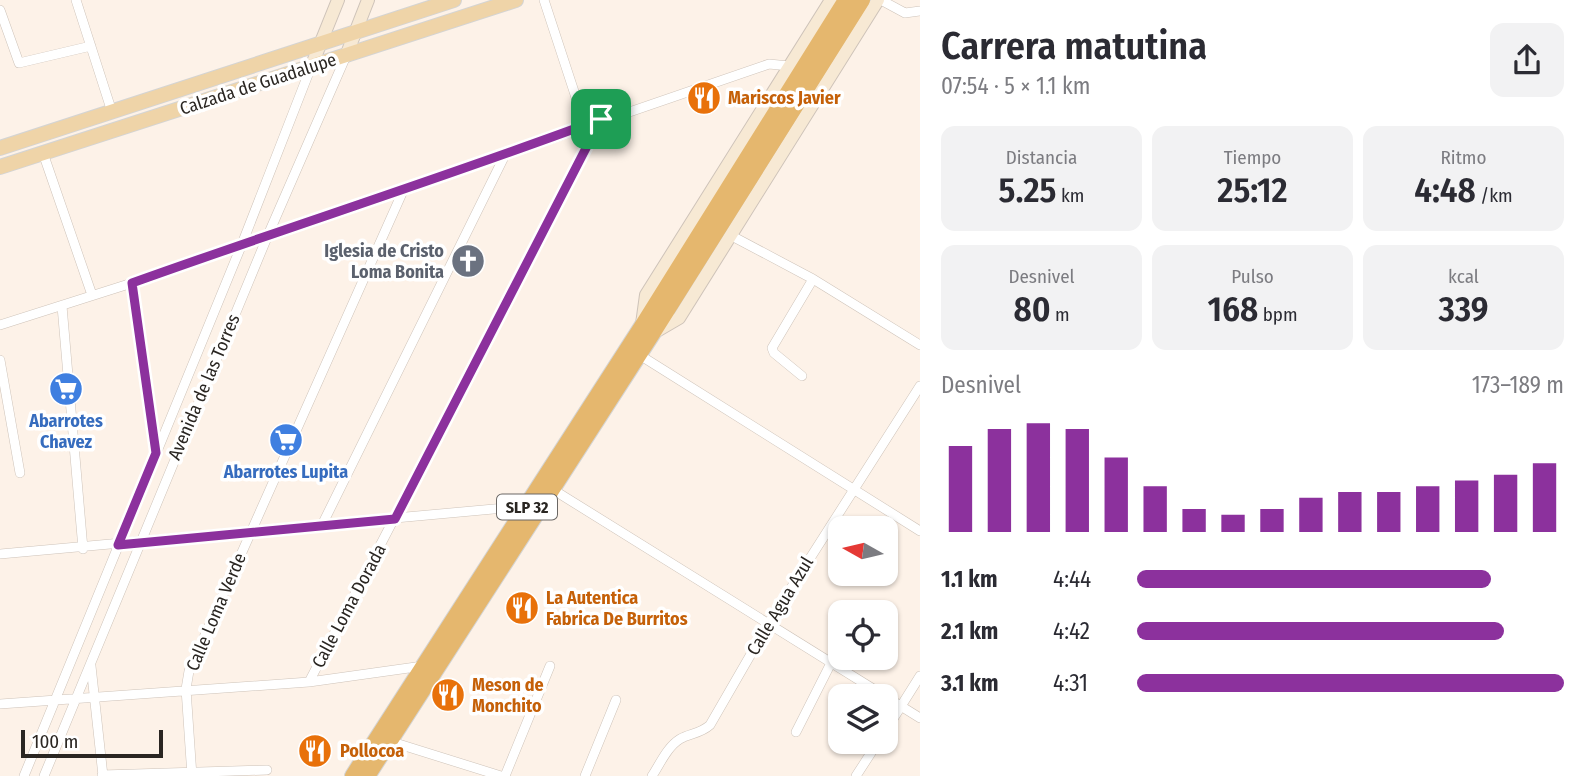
<!DOCTYPE html>
<html lang="es">
<meta charset="utf-8">
<style>
:root{--surface:#fff;--page:#f2f2f3;--text:#2b2b33;--muted:#7c7c81;--accent:#8c319d}
body{margin:0;font-family:"Fira Sans Condensed",sans-serif;background:var(--page);color:var(--text);height:100vh;display:flex;flex-direction:column;font-size:26px;white-space:nowrap}
*{box-sizing:border-box;margin:0}
p{font-size:23px;color:var(--muted)}
.icon{flex:none;width:38px;height:38px;fill:none;stroke:currentColor;stroke-width:2;stroke-linecap:round;stroke-linejoin:round}
.map{position:relative;flex:1;overflow:hidden}
.side{display:flex;flex-direction:column;background:var(--surface);width:665px}
.side>*{flex:none}
.needle{width:46px;rotate:278deg}
.tools{position:absolute;left:828px;top:516px;display:grid;gap:14px}
.tools a{display:grid;place-items:center;width:70px;height:70px;border-radius:14px;background:var(--surface);box-shadow:0 2px 5px #0004;font-size:35px}
.scale{position:absolute;left:21px;bottom:18px;width:142px;box-sizing:border-box;padding-left:7px;border:4px solid #2a2622;border-top:0;font-size:19px;line-height:24px;white-space:nowrap;color:#2a2622;-webkit-text-stroke:5px #fff;paint-order:stroke}
.pin{position:absolute;display:grid;place-items:center;width:60px;height:60px;color:#fff;margin:-30px;border-radius:14px;box-shadow:0 4px 10px #0006}
.round{display:grid;place-items:center;flex:none;width:74px;height:74px;border-radius:14px;background:var(--page)}
.overview{display:flex;align-items:center;justify-content:space-between;height:119px;padding:0 21px}
h1{font-size:38px;font-weight:600;line-height:52px}
.stats{display:grid;grid-template-columns:repeat(3,1fr);gap:10px;height:119px;padding:7px 21px}
.stats div{display:grid;align-content:center;border-radius:14px;background:var(--page);text-align:center}
.stats b{font-size:35px;font-weight:600}
.stats small{font-size:19px;font-weight:400}
.stats p{font-size:19px}
.chart{height:196px;padding:14px 21px}
.chart p{display:flex;justify-content:space-between}
.chart svg{width:100%;height:126px;margin-top:7px;stroke:var(--accent);stroke-width:6}
ul{padding:0 21px;list-style:none;font-size:23px}
li{display:grid;grid-template-columns:112px 84px 1fr;align-items:center;height:52px}
li i{height:18px;border-radius:9px;background:var(--accent)}
main{display:flex;flex:1;min-height:0}
.map>svg:first-child{display:block}
.lines{fill:none;stroke-linecap:round;stroke-linejoin:round}
.street-casing{stroke:#cec3b9;stroke-width:10}
.secondary-casing{stroke:#cec3b9;stroke-width:14}
.primary-casing{stroke:#d4d4d3;stroke-width:16}
.highway-casing{stroke:#d4d4d3;stroke-width:18}
.street{stroke:#fff;stroke-width:9}
.secondary{stroke:#f7e9d4;stroke-width:12}
.primary{stroke:#efd4a8;stroke-width:14}
.highway{stroke:#e5b76e;stroke-width:16}
.route-casing{stroke:#fff;stroke-width:14}
.route{stroke:#8c319d;stroke-width:9}
.labels{text-anchor:middle;dominant-baseline:central;stroke-width:7;stroke-linejoin:round;paint-order:stroke}
.shield{fill:#fff;stroke:#6a6764;stroke-width:2}
.shield-label{font-size:16px;font-weight:bold;fill:#2a2622}
.street-label{font-size:18px;fill:#2a2622;stroke:#fff}
.food-label{font-size:18px;font-weight:bold;fill:#c56008;stroke:#fff;text-anchor:start}
.worship-label{font-size:18px;font-weight:bold;fill:#5b616d;stroke:#fff;text-anchor:end}
.shop-label{font-size:18px;font-weight:bold;fill:#366cbe;stroke:#fff}
</style>
<main>
<div class="map">
<svg width="920" height="776" viewBox="0 0 920 776">
<rect width="100%" height="100%" fill="#fdf2e8"/>
<g class="lines">
<g class="street-casing">
<path id="street" d="M76,0L112,112
M544,0L585,125
M881,0L905,13L920,11
M0,10L19,63L91,46
M43,153L92,295
M730,235L813,279L920,345
M132,283L156,451
M62,306L83,549
M0,325L132,283L769,64L789,66
M638,354L920,531
M0,360L20,473
M802,376L774,353L772,348L813,279
M552,489L920,718
M322,525L504,157
M0,554L527,506
M91,666L103,776
M309,682L602,119
M0,704L309,682L423,666
M886,730L920,676
M796,732L832,661
M389,741L501,776
M102,775L267,770
M24,776L242,244L311,67
M44,776L268,235L346,56
M192,776L186,689L189,671L403,191
M505,776L550,666
M585,776L616,700
M652,776C660,764 667,747 680,739C690,733 700,734 710,725L770,621L920,386
M856,776L878,742"/>
</g>
<g class="secondary-casing">
<path id="secondary" d="M346,56L368,0
M311,67L338,0
M642,324L646,295L831,0
M655,332L679,318L878,0"/>
</g>
<g class="primary-casing">
<path id="primary" d="M0,148L454,0
M0,167L516,0"/>
</g>
<g class="highway-casing">
<path id="highway" d="M353,776L641,328L846,0
M367,776L652,334L862,0"/>
</g>
<use href="#street" class="street"/>
<use href="#secondary" class="secondary"/>
<use href="#primary" class="primary"/>
<use href="#highway" class="highway"/>
</g>
<g class="lines">
<g class="route-casing">
<path id="route" d="M601,119L395,519L118,545L156,453L132,283C288,227 446,177 601,119Z"/>
</g>
<use href="#route" class="route"/>
</g>
<defs>
<g id="restaurant-disc" transform="scale(1.75)"><circle r="9.5" fill="#e8710a" stroke="#fff"/><path d="M-5-6h1v4h1v-4h1v4h1v-4h1v5L-1.5 .5V6h-2V.5L-5-1ZM5-6V6H3V1.5H1.5Q1.5-4 5-6Z" fill="#fff"/></g>
<g id="church-disc" transform="scale(1.75)"><circle r="9.5" fill="#6b7280" stroke="#fff"/><path d="M-1.2-6h2.4v3.5h3.3v2.4h-3.3V6h-2.4V-.1h-3.3v-2.4h3.3Z" fill="#fff"/></g>
<g id="supermarket-disc" transform="scale(1.75)"><circle r="9.5" fill="#3f7fe0" stroke="#fff"/><path d="M-6-5.5h2.5l.6 2H6L4.5 2H-2.5L-4.4-4H-6ZM-1.5 3.2a1.3 1.3 0 1 0 .1 0ZM3 3.2a1.3 1.3 0 1 0 .1 0Z" fill="#fff"/></g>
</defs>
<g fill-rule="evenodd">
<use href="#restaurant-disc" x="704" y="98"/>
<use href="#church-disc" x="468" y="261"/>
<use href="#supermarket-disc" x="66" y="389"/>
<use href="#supermarket-disc" x="286" y="440"/>
<use href="#restaurant-disc" x="522" y="608"/>
<use href="#restaurant-disc" x="448" y="695"/>
<use href="#restaurant-disc" x="315" y="751"/>
</g>
<g class="labels">
<rect class="shield" x="497" y="494.5" width="60" height="25" rx="5"/>
<g class="shield-label">
<text x="527" y="507">SLP 32</text>
</g>
<g class="street-label">
<text transform="translate(258 84) rotate(-18)">Calzada de Guadalupe</text>
<text transform="translate(204 387) rotate(-67)">Avenida de las Torres</text>
<text transform="translate(349 606) rotate(-62)">Calle Loma Dorada</text>
<text transform="translate(780 606) rotate(-59)">Calle Agua Azul</text>
<text transform="translate(216 612) rotate(-67)">Calle Loma Verde</text>
</g>
<g class="food-label">
<text x="728" y="98">Mariscos Javier</text>
<text x="546" y="598">La Autentica<tspan x="546" dy="21">Fabrica De Burritos</tspan></text>
<text x="472" y="685">Meson de<tspan x="472" dy="21">Monchito</tspan></text>
<text x="340" y="751">Pollocoa</text>
</g>
<g class="worship-label">
<text x="444" y="251">Iglesia de Cristo<tspan x="444" dy="21">Loma Bonita</tspan></text>
</g>
<g class="shop-label">
<text x="66" y="421">Abarrotes<tspan x="66" dy="21">Chavez</tspan></text>
<text x="286" y="472">Abarrotes Lupita</text>
</g>
</g>
</svg>
<div class="tools">
<a><svg class="needle" viewBox="-14 -14 28 28"><path d="M0-13l5 13h-10z" fill="#e53935"/><path d="M0 13l5-13h-10z" fill="#7c7c81"/></svg></a>
<a><svg class="icon" aria-label="locate" viewBox="0 0 24 24"><circle cx="12" cy="12" r="6"/><path d="M12 2v4M12 18v4M2 12h4M18 12h4"/></svg></a>
<a><svg class="icon" aria-label="layers" viewBox="0 0 24 24"><path d="M12 4l9 5-9 5-9-5zM3 14l9 5 9-5"/></svg></a>
</div>
<div class="scale">100 m</div>
<div class="pin" style="left:601px;top:119px;background:#1e9e55"><svg class="icon" aria-label="arrive" viewBox="0 0 24 24"><path d="M6 21V4h12l-3 4 3 4H6"/></svg></div>
</div>
<section class="side">
<div class="overview"><div><h1>Carrera matutina</h1><p>07:54 · 5 × 1.1 km</p></div><a class="round"><svg class="icon" aria-label="share" viewBox="0 0 24 24"><path d="M12 15V3M7 8l5-5 5 5M5 13v7h14v-7"/></svg></a></div>
<div class="stats">
<div><p>Distancia</p><b>5.25<small> km</small></b></div>
<div><p>Tiempo</p><b>25:12</b></div>
<div><p>Ritmo</p><b>4:48<small> /km</small></b></div>
</div>
<div class="stats">
<div><p>Desnivel</p><b>80<small> m</small></b></div>
<div><p>Pulso</p><b>168<small> bpm</small></b></div>
<div><p>kcal</p><b>339</b></div>
</div>
<div class="chart"><p><span>Desnivel</span>173–189 m</p>
<svg viewBox="0 0 160 44" preserveAspectRatio="none"><path d="M5 44V14M15 44V8M25 44V6M35 44V8M45 44V18M55 44V28M65 44V36M75 44V38M85 44V36M95 44V32M105 44V30M115 44V30M125 44V28M135 44V26M145 44V24M155 44V20"/></svg>
</div>
<ul>
<li><b>1.1 km</b>4:44<i style="width:83%"></i></li>
<li><b>2.1 km</b>4:42<i style="width:86%"></i></li>
<li><b>3.1 km</b>4:31<i style="width:100%"></i></li>
</ul>
</section>
</main>
